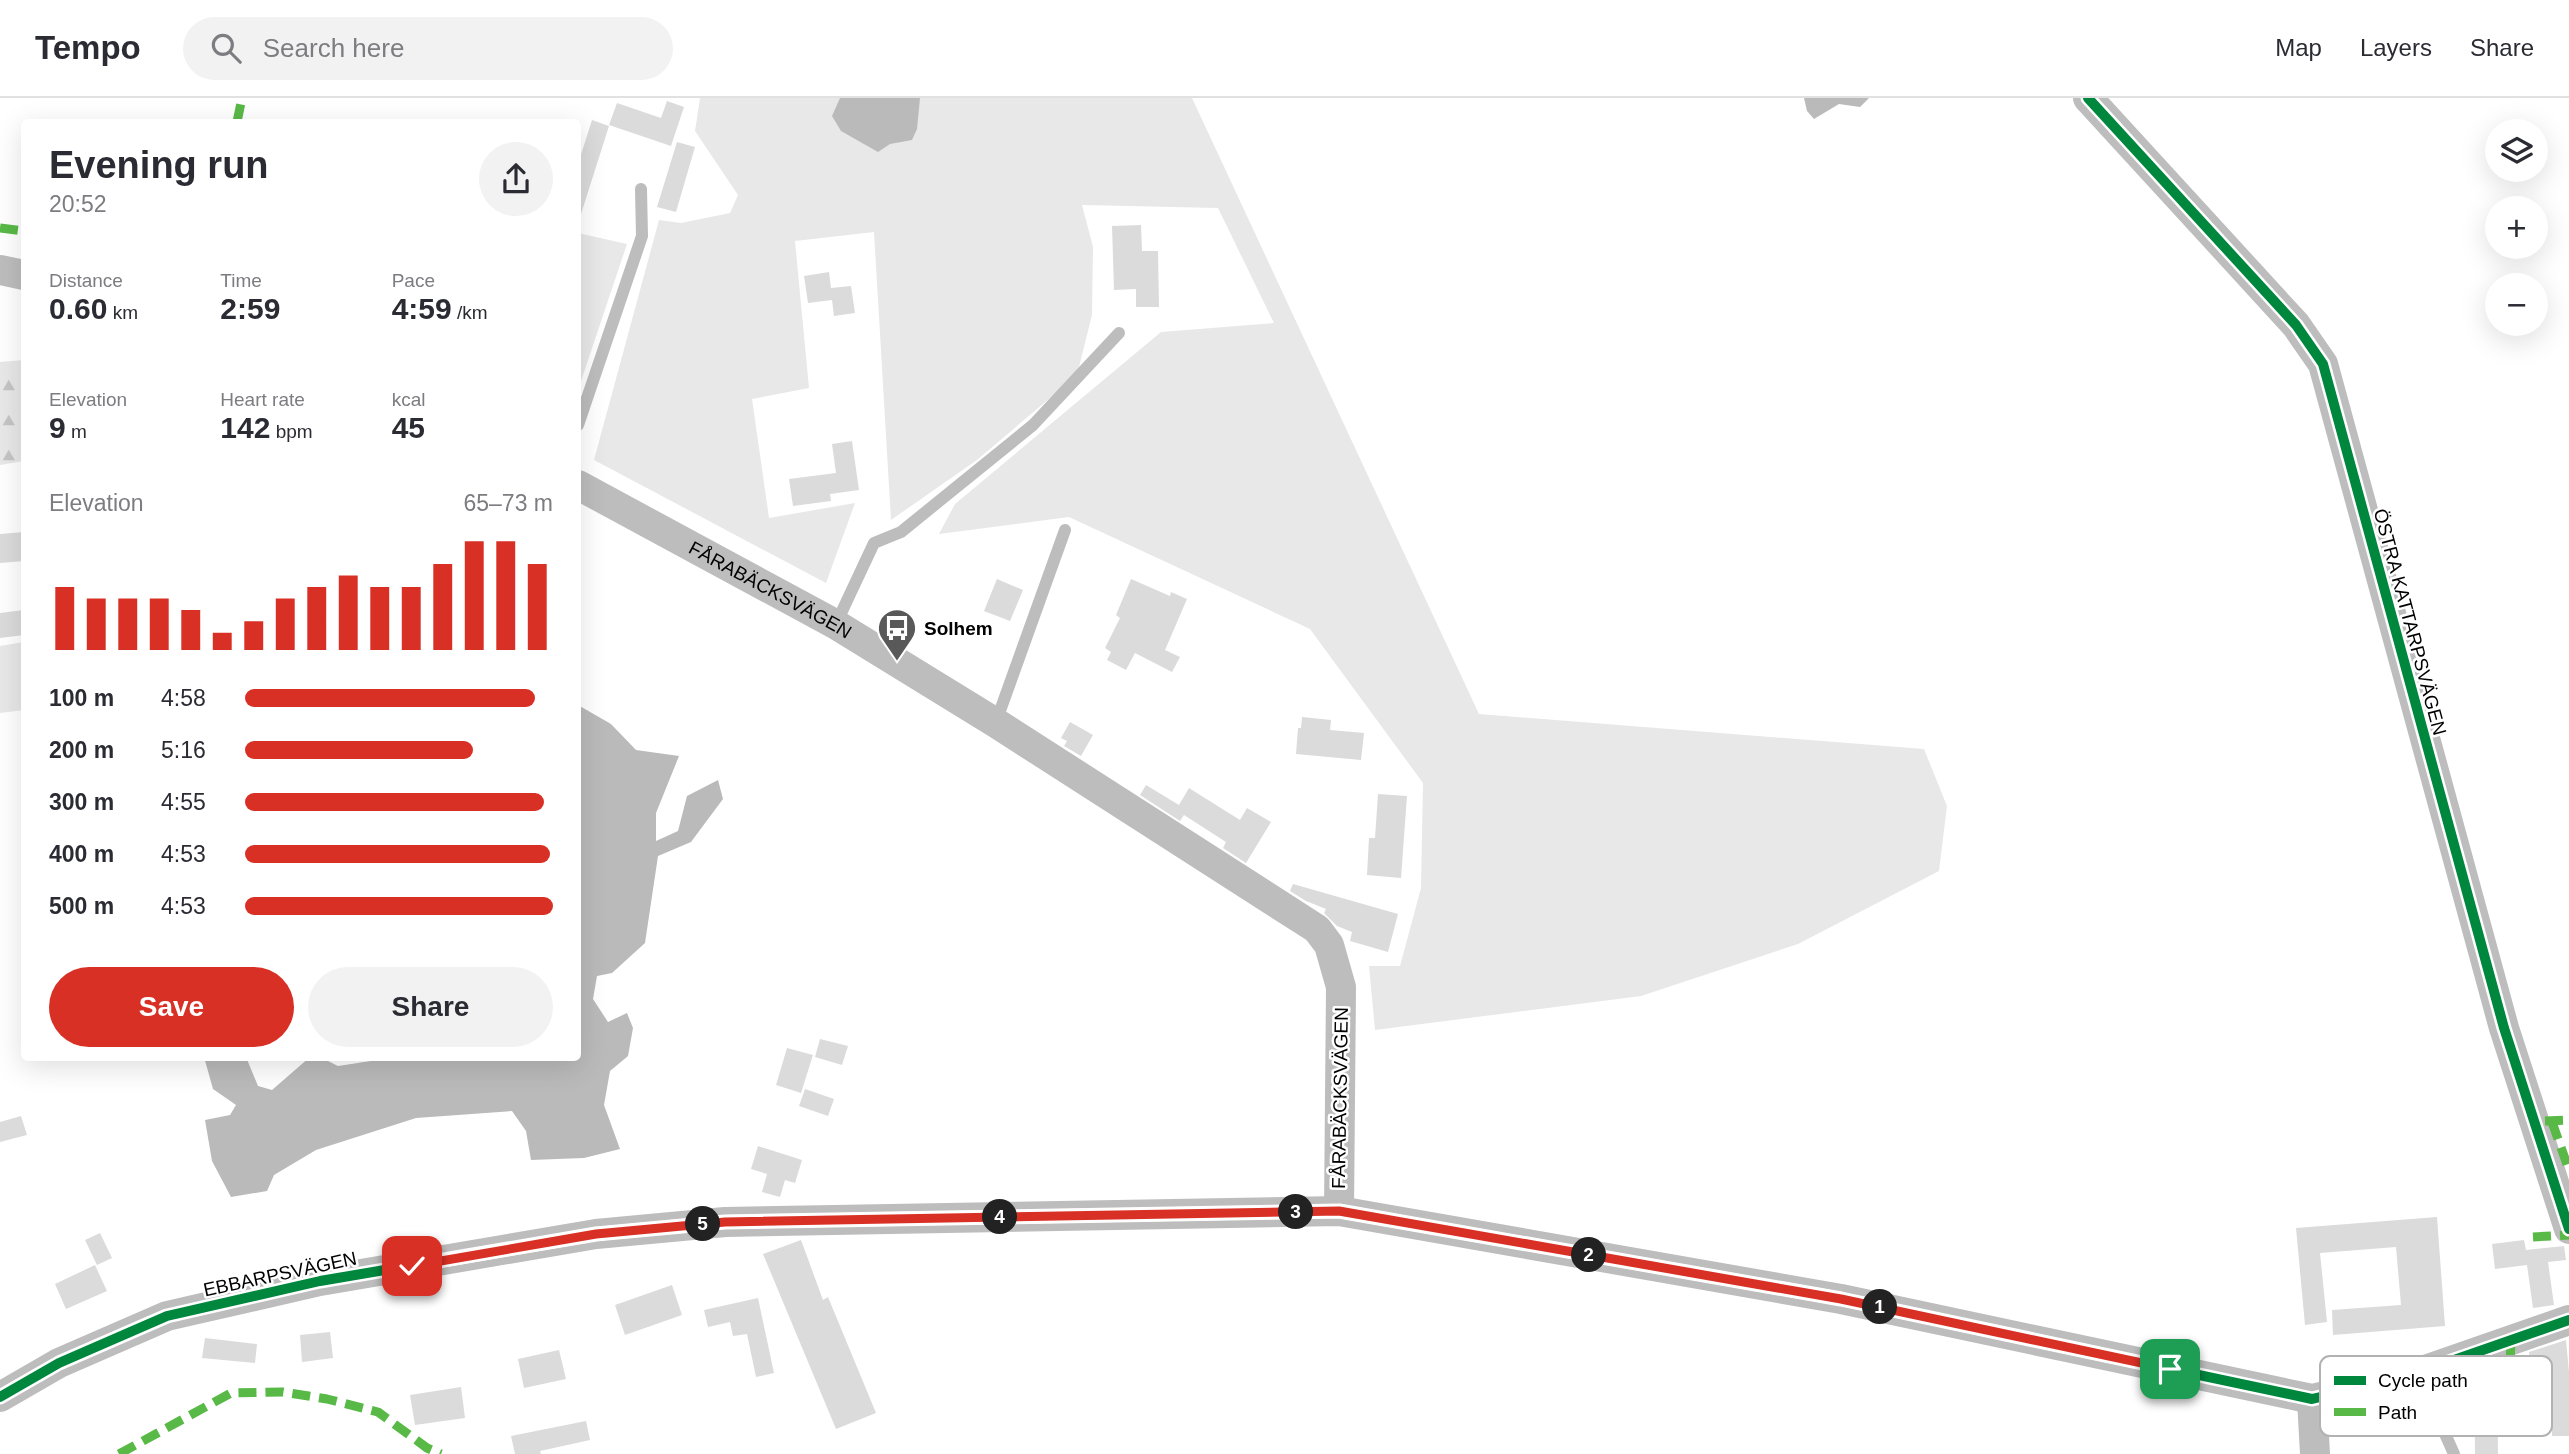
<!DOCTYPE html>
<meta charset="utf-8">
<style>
:root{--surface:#fff;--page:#f2f2f3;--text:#2b2b33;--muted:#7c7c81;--line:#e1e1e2;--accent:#d93025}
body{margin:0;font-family:Helvetica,sans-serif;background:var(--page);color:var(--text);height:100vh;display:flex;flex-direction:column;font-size:26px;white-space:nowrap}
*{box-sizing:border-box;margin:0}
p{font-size:23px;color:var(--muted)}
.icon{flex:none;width:38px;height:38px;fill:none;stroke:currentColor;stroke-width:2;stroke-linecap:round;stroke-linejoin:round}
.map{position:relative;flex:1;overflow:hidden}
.sheet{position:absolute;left:21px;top:21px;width:560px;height:942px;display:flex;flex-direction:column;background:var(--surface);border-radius:7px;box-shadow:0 7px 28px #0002}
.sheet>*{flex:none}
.tools{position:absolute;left:2485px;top:21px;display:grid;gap:14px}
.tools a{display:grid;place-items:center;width:63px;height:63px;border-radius:50%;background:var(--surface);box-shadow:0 7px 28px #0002;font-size:35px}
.pin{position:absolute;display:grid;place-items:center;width:60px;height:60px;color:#fff;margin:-30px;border-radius:14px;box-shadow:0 4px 10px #0006}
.km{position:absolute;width:35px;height:35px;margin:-18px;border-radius:50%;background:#222;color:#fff;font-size:19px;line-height:35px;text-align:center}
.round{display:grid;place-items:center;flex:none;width:74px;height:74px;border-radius:37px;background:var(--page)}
.head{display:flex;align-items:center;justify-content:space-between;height:119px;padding:0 28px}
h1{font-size:38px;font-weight:600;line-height:52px}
.metrics{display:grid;grid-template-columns:repeat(3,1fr);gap:10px;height:119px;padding:7px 28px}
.metrics div{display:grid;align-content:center}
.metrics b{font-size:30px;font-weight:600}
.metrics small{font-size:19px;font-weight:400}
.metrics p{font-size:19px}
.chart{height:196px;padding:14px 28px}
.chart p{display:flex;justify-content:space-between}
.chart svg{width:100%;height:126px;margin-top:7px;stroke:var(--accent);stroke-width:6}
.primary-button{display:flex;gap:14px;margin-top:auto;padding:14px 28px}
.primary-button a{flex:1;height:80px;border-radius:42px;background:var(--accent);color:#fff;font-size:28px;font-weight:600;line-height:80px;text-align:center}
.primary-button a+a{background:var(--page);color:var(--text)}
ul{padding:0 28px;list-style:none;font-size:23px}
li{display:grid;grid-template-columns:112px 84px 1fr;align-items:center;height:52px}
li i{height:18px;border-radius:9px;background:var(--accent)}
header{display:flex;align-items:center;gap:42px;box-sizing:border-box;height:98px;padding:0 35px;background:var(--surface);border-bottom:2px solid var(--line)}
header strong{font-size:33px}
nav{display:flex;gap:38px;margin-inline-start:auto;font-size:24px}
.search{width:490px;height:63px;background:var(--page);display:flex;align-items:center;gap:18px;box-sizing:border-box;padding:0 24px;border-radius:38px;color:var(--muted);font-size:26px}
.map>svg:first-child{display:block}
.grass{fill:#e8e8e8}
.forest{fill:url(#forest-firs)}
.water{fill:#bababa}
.building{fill:#dbdbdb}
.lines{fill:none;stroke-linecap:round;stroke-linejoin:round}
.service{stroke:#bdbdbd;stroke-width:12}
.tertiary{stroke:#bdbdbd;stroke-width:30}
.quiet{stroke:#58b947;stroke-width:9;stroke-dasharray:18 9;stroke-linecap:butt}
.cycleway-casing{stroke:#fff;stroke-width:15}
.cycleway{stroke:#00873e;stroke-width:10}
.route-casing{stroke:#fff;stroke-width:14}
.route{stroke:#d93025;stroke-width:9}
.labels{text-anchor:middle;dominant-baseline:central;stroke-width:5;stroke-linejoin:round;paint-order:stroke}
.street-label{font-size:19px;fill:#000;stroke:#fff}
.poi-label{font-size:19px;font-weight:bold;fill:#000;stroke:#fff;text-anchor:start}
.key{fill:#fff;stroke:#b2b2b2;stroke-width:2}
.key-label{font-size:19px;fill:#000}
</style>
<header>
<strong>Tempo</strong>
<div class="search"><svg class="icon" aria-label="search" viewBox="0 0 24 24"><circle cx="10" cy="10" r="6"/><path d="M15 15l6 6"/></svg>Search here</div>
<nav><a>Map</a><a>Layers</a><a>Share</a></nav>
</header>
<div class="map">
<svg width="2569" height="1356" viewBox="0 0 2569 1356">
<defs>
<pattern id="forest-firs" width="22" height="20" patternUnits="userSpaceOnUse" patternTransform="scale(1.75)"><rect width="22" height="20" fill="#e8e8e8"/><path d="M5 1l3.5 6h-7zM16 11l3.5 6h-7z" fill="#c5c5c5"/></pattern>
</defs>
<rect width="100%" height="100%" fill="#fff"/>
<path class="grass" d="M700,0H1192L1479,616L1924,651L1947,708L1939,773L1798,846L1641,898L1375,932L1369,868H1400L1421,790L1423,685L1310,531L1069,419L939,436L955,406L1161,234L1274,225L1218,110L1082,107L1093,149L1092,217L1077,277L977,362L891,422L874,134L795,143L809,290L752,301L769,420L855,405L826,485L594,362L659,122L681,125L730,115L738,97L695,33Z
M578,135L627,146L578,292Z
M24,544V612L0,615V548Z"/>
<path class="forest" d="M24,262V363L0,367V264Z"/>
<path class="water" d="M840,0H920L917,31L912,42L890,46L878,54L841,33L832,18Z
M1804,0H1869L1860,9L1839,6L1814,21L1807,13Z
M578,607L611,626L636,652L679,658L656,715V743L678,733L687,698L718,682L723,701L691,744L658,758L645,845L612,875L597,878L593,901L608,924L627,915L633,930L628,958L610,973L604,1007L620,1051L584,1060L531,1062L526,1033L512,1013L416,1020L316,1052L274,1077L267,1093L231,1099L212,1063L205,1022L230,1017L236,1007L213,991L204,959H246L258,988L272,992L310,959H320L338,968L371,963L375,959H578Z"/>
<path class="building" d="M667,3L684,9L671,48L609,27L617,5L661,20Z
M592,22L609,28L581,116H578V66Z
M677,44L695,49L676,114L657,109Z
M1141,127L1142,153H1158L1159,209H1136V191L1114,192L1112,128Z
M829,174L831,190L851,188L855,215L834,218L832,202L808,205L804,178Z
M852,343L859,392L830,396L831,403L793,408L789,381L836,375L832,346Z
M24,434V463L0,465V436Z
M997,481L1023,492L1010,523L984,513Z
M1131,481L1170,498L1171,494L1187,501L1165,552L1180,559L1172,574L1135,555L1126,572L1107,562L1111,554L1105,550L1120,520L1116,517Z
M24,512V537L0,540V515Z
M1302,619L1331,622L1330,632L1364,635L1361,662L1296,656L1298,630H1301Z
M1070,624L1093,637L1081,658L1064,648L1067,643L1061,640Z
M1146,687L1179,707L1189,690L1240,722L1247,710L1271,724L1246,765L1223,750L1226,744L1184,717L1180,723L1140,697Z
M1378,696L1407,698L1401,780L1367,777L1369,740H1375Z
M1293,786L1398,816L1388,854L1350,843L1352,834L1337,828L1324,815L1326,811L1306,803L1290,793Z
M820,941L848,948L842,967L815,959Z
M787,950L813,957L801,995L776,987Z
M805,991L834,1001L828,1018L799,1008Z
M21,1018L27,1037L0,1044V1024Z
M758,1048L802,1062L795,1085L785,1082L780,1099L762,1094L767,1076L751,1071Z
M2437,1119L2445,1228L2333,1237L2332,1212L2401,1207L2396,1149L2320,1155L2327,1224L2305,1227L2296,1130Z
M100,1135L112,1160L97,1167L85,1142Z
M801,1142L823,1202L828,1199L876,1315L836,1331L763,1156Z
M2524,1142L2526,1152L2564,1148L2566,1162L2548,1164L2554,1207L2533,1210L2527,1167L2495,1171L2492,1146Z
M95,1167L107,1193L66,1211L55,1186Z
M672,1187L682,1217L625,1237L615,1207Z
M758,1200L774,1275L756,1279L747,1236L733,1238L730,1224L708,1229L704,1212Z
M330,1234L333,1260L302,1264L300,1237Z
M205,1240L257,1246L255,1265L202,1260Z
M2566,1242L2569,1274V1338H2552V1269L2531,1271L2529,1254Z
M559,1252L566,1281L524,1290L518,1261Z
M2497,1266L2498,1356H2475L2474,1273Z
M461,1289L465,1320L415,1327L410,1297Z
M586,1323L590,1342L540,1353L541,1356H515L511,1338Z"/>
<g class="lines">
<path class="service" d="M578,327L642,138L641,91
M836,526L874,445L901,434L1033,327L1119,235
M996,624L1065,432
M2418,1275L2454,1356"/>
<g class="tertiary">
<path d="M2088,0L2296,227L2323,266L2504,930L2569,1131"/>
<path d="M0,172L24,177"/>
<path id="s1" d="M578,387L835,526L996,625L1317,831L1329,847L1341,889L1339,1113"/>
<path d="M0,1299L59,1265L167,1218L320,1183L596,1136L725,1124L1339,1113L1841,1201L2312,1301L2411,1277L2569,1222"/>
<path d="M2312,1301L2315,1356"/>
</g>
<path class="quiet" d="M237,24L242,0
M0,130L24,133
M2545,1023L2569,1022
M2552,1024L2569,1072
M2533,1139L2569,1137
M2511,1243L2509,1287L2533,1314
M119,1356L231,1295L283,1294L327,1301L378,1314L427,1350L441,1356"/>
<g class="cycleway-casing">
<path id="cycleway" d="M2088,0L2296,227L2323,266L2504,930L2569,1131
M0,1299L59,1265L167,1218L320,1183L596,1136L725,1124L1339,1113L1841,1201L2312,1301L2411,1277L2569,1222"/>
</g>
<use href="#cycleway" class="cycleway"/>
</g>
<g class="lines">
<g class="route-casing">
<path id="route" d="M412,1168L596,1136L725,1124L1339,1113L1841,1201L2170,1271"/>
</g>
<use href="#route" class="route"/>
</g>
<defs>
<g id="bus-pin" transform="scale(2.0125)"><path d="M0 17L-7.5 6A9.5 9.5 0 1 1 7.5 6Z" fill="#595959" stroke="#fff"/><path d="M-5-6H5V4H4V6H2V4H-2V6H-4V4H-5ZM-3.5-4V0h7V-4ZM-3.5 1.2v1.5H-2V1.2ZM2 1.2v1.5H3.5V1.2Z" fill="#fff"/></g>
</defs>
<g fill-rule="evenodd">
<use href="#bus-pin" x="897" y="530"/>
</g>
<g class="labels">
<g class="street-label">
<text stroke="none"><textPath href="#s1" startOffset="219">FÅRABÄCKSVÄGEN</textPath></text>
<text transform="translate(2410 524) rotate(75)">ÖSTRA KATTARPSVÄGEN</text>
<text transform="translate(1340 1000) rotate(-89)">FÅRABÄCKSVÄGEN</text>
<text transform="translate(280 1176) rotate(-12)">EBBARPSVÄGEN</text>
</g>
<g class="poi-label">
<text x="924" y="530">Solhem</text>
</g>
</g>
<rect x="2320" y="1258" width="232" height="80" rx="10" class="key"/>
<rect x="2334" y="1278" width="32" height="9" fill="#00873e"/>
<rect x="2334" y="1310" width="32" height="8" fill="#58b947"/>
<g class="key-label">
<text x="2378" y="1289">Cycle path</text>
<text x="2378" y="1321">Path</text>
</g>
</svg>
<div class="tools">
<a><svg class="icon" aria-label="layers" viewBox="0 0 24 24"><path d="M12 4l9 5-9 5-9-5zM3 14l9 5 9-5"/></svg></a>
<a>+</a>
<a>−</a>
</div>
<div class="pin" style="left:2170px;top:1271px;background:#1e9e55"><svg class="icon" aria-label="arrive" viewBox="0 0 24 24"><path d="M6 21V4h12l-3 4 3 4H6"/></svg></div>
<div class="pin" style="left:412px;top:1168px;background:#d93025"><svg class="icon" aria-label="check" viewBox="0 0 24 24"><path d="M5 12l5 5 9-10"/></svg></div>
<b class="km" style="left:1880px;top:1209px">1</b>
<b class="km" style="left:1589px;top:1157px">2</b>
<b class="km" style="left:1296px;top:1114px">3</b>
<b class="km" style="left:1000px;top:1119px">4</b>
<b class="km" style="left:703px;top:1126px">5</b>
<section class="sheet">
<div class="head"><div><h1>Evening run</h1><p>20:52</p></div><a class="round"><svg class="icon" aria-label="share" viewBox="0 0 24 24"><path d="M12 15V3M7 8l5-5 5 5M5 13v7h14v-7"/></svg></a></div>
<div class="metrics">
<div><p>Distance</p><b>0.60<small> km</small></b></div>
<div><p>Time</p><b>2:59</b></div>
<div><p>Pace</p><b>4:59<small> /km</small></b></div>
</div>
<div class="metrics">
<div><p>Elevation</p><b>9<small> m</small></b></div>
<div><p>Heart rate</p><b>142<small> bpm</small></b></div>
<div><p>kcal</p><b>45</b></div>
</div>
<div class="chart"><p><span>Elevation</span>65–73 m</p>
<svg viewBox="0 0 160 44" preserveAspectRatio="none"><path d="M5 44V22M15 44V26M25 44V26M35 44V26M45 44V30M55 44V38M65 44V34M75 44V26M85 44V22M95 44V18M105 44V22M115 44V22M125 44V14M135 44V6M145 44V6M155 44V14"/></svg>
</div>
<ul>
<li><b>100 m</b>4:58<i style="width:94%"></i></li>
<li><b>200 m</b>5:16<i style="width:74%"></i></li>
<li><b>300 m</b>4:55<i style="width:97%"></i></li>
<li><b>400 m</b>4:53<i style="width:99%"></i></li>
<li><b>500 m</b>4:53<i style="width:100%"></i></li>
</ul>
<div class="primary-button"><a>Save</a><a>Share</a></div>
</section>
</div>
